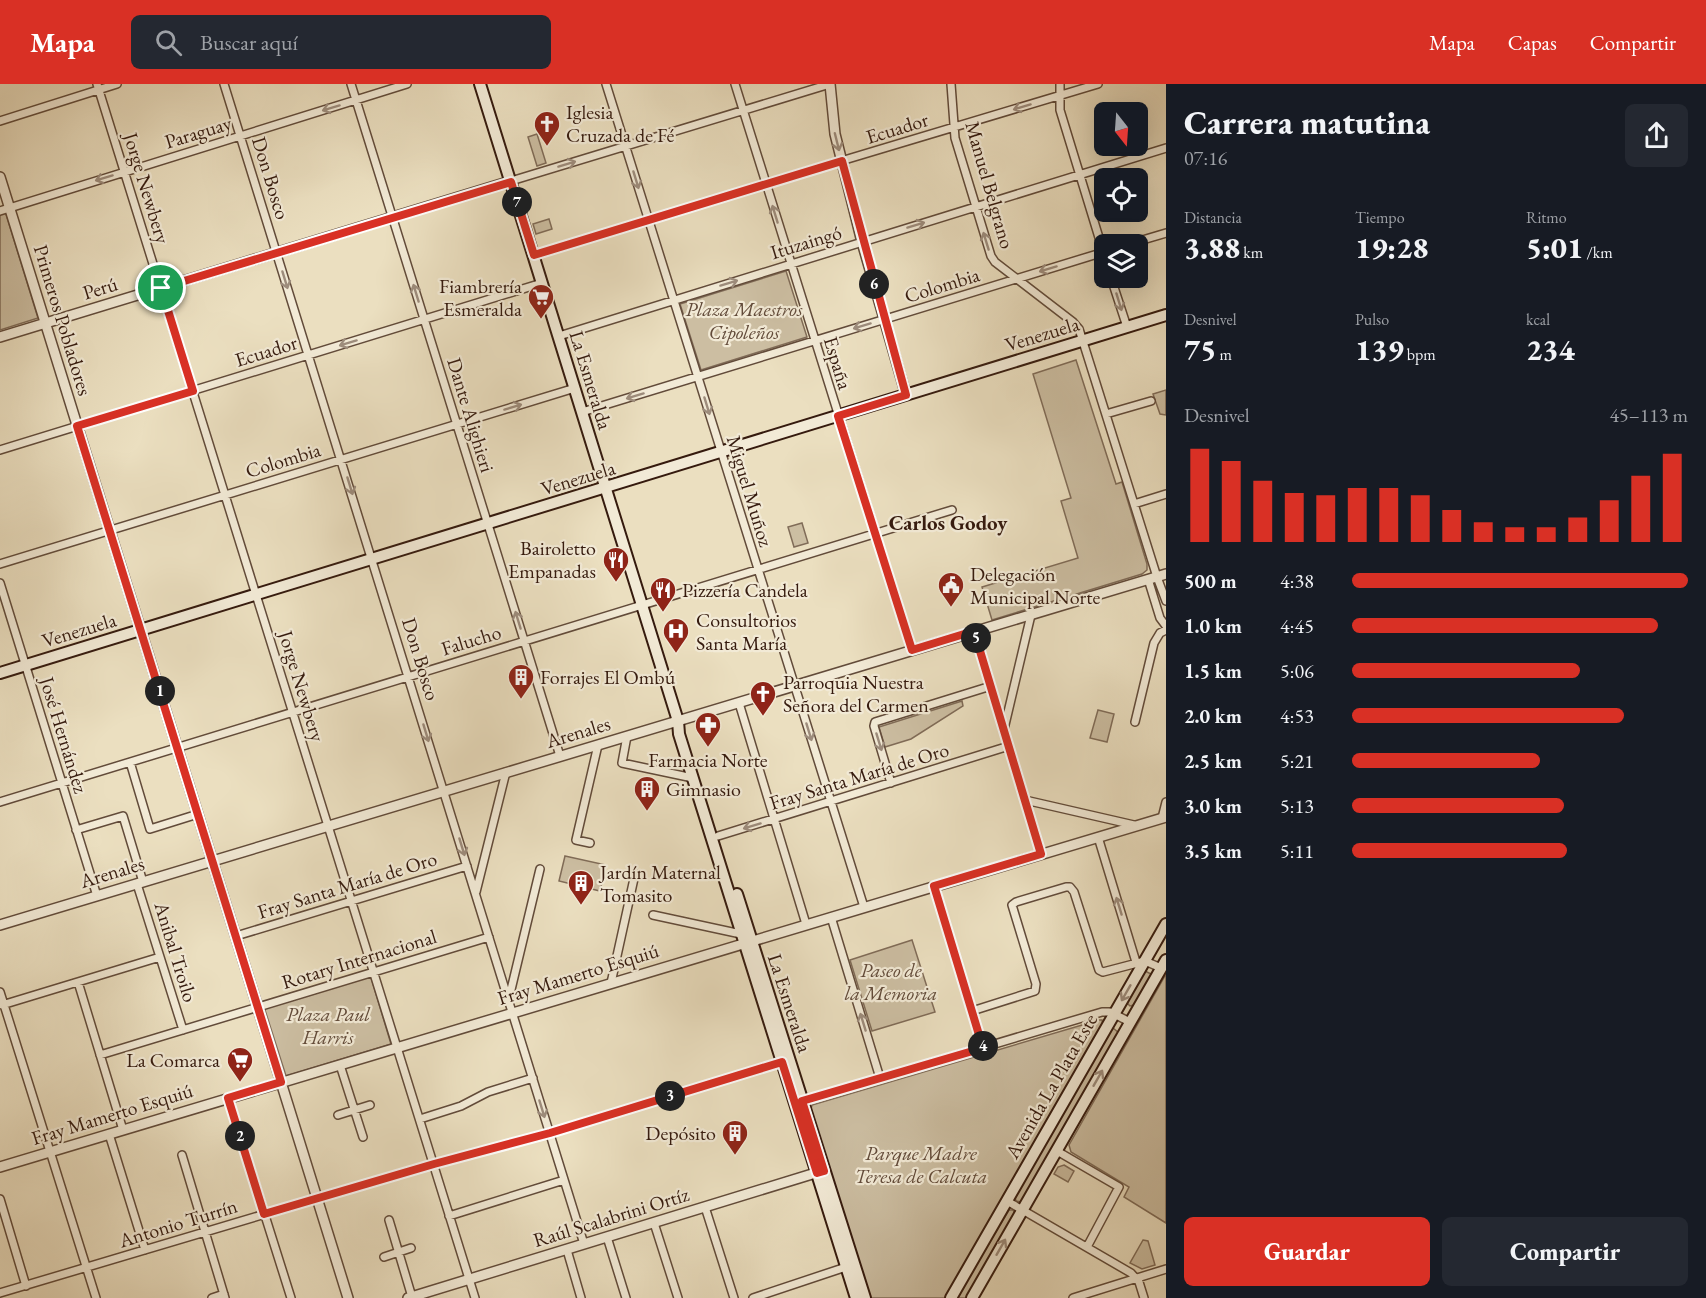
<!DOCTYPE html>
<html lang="es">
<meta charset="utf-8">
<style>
:root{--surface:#171b24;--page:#242831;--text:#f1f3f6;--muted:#9ea1a6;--accent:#d93025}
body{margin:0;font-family:"EB Garamond",serif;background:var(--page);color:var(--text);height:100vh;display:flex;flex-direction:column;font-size:22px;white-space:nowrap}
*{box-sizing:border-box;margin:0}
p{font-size:20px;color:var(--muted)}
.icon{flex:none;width:33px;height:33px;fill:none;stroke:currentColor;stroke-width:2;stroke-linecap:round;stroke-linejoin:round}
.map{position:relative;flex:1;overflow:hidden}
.sheet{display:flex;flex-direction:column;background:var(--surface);width:540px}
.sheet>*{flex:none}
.needle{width:39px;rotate:163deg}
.controls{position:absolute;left:1094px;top:18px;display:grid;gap:12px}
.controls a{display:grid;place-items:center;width:54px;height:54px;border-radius:9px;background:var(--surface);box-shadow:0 6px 24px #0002;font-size:30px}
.pin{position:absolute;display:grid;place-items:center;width:51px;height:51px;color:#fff;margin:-26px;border:3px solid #fff;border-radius:50%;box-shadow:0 2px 6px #0007}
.km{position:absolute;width:30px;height:30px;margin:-15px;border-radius:50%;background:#222;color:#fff;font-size:16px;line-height:30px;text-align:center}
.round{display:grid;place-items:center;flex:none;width:63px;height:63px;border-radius:9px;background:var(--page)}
.summary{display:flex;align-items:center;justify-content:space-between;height:102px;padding:0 18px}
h1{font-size:33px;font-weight:800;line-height:45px}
.figures{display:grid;grid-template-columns:repeat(3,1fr);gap:9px;height:102px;padding:6px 18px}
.figures div{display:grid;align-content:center}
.figures b{font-size:30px;font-weight:800}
.figures small{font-size:16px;font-weight:400}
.figures p{font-size:16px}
.chart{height:168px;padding:12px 18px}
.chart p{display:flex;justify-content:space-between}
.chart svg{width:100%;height:108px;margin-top:6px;stroke:var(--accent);stroke-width:6}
.primary-button{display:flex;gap:12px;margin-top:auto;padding:12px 18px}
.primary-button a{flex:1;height:69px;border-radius:9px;background:var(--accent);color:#fff;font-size:24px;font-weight:800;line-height:69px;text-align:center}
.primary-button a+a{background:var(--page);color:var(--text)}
ul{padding:0 18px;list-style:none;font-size:20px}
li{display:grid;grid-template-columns:96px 72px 1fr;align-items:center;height:45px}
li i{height:15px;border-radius:8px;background:var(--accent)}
header{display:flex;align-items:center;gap:36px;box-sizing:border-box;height:84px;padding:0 30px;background:var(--accent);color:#fff}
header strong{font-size:28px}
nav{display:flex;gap:33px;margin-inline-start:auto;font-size:21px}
.search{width:420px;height:54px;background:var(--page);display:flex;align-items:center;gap:15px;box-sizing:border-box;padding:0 21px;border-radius:9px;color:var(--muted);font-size:22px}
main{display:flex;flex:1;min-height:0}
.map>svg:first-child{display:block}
.green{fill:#ccbea2;stroke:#806c58;stroke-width:1.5}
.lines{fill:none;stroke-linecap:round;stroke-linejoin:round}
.minor-casing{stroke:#624b3a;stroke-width:10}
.tertiary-casing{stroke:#624b3a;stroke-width:12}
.secondary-casing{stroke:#351a0e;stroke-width:14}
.minor{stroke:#f2ead6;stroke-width:7}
.tertiary{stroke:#f2ead6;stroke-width:9}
.secondary{stroke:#f2ead6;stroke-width:10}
.oneway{stroke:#9d8c7c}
.route-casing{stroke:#fff;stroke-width:12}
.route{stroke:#d93025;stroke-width:8}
.labels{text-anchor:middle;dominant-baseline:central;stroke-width:4.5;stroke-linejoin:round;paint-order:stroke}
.poi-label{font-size:20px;fill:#351a0e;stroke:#f2ead6;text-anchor:start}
.street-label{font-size:20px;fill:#351a0e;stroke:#f2ead6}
.park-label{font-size:20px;font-style:italic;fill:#624b3a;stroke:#f2ead6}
.neighbourhood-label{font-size:21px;font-weight:bold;fill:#351a0e;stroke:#f2ead6}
</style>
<header>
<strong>Mapa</strong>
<div class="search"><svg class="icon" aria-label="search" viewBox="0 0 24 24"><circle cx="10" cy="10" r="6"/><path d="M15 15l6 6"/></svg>Buscar aquí</div>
<nav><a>Mapa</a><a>Capas</a><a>Compartir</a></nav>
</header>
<main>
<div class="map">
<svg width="1166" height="1214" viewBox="0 0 1166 1214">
<rect width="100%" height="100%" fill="#ebdfc0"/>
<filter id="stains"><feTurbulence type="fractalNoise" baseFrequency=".00333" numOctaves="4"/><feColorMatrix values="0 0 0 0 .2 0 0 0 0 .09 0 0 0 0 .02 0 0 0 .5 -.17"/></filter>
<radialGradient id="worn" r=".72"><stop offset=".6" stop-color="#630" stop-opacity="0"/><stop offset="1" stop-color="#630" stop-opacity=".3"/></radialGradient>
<path class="green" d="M537,50L546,79L537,82L528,53Z
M5,127L38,234L0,246V129Z
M549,135L552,145L536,150L533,140Z
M786,187L807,253L701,286L680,220Z
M1076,276L1116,400L1122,398L1147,480V486L1142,490L992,536L982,503L1078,474L1061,417L1071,414L1033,290Z
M1166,306V331L1160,330L1153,310Z
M802,439L808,459L794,463L788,443Z
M962,617L963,622L911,655L885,663L879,643Z
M1098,626L1114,630L1107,658L1090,654Z
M565,772L606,781L600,807L559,797Z
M912,856L935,928L872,947L850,876Z
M1145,887L1151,890L1150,895L1134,921L1130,922L1126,918L1143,888Z
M370,890L391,960L286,992L264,923Z
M1166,890V1139L1124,1113L1129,1103L1071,1068L1069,1061Z
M1099,936H1102L1103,941L946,1214H869L811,1025L812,1021Z
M1113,944L1119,949L1021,1118L1016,1117L1015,1113L1111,945Z
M1064,1081L1074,1087L1068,1098L1054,1090L1058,1083Z
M1009,1126H1013L1016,1130L968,1214H956Z
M1143,1156L1148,1157L1155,1181L1142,1185L1130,1179Z"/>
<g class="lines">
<g class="minor-casing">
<path id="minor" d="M97,0L475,1214
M224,0L584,1160
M351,0L560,672
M606,0L864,823
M735,0L912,566
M951,0L955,54L991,172L995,178L1073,238L1079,245L1157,493L1166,517
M1060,0V26L1104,170
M0,37L117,0
M511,97L830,0
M0,127L407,0
M1129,160L1166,149
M534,171L831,80L1098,0
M1111,194L1127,243
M559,252L1166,64
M582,328L1104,168
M1106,330L1151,317
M0,366L542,199
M1134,420L1166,410
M0,480L575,304
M1148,495L1160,534L1166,542
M0,499L97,812
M974,547L1041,770
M739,619L806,840
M1135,638L1154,559L1160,549L1166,546
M1004,645L1031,531
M627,652L622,679L693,694
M130,678L150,745L198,730
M891,699L874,642L875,638L991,602
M1025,716L1134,741
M0,718L952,426
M1162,734L1166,718
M76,746L123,732L143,798
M718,752L1009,662
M1098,753L1136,878
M590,759L576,756L598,661
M137,800L183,946
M934,802L983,964
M476,808L506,688
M653,831L741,850
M831,833L880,994
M236,852L467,782
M78,898L123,1046
M611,899L635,790
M0,908L96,1214
M509,914L540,785
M2,921L160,873
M972,927L1035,907L1036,900L1012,821L1016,818L1066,803H1070L1074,808L1099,886L1103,888L1145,877L1161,884
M100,971L489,853
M340,981L363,1053
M228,1014L291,1214
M800,1018L1102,928H1110L1130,938
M338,1031L370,1021
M420,1035L461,1022L488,1008L533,994
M109,1050L145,1166
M1057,1067L1119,1103L1087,1163
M182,1071L225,1214
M0,1115L26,1202
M1007,1117L1131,1189L1139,1198L1144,1214
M705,1123L734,1214
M449,1132L564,1096
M389,1136L412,1213
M654,1139L678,1214
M607,1153L626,1214
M567,1166L581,1214
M384,1173L411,1164
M0,1209L433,1080L550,1049L784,977
M212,1214L224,1210
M753,1214L846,1183
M1073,1214L1166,1185"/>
</g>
<g class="tertiary-casing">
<path id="tertiary" d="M830,0L835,50L862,158L906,311
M0,93L348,1214
M0,253L511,97
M0,841L1166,490
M0,1083L1166,733
M408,1214L822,1087"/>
</g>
<g class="secondary-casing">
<path id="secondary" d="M480,0L678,637L679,650L856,1214
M0,589L1166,231
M737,810L865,1214
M951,1214L1166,840
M972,1214L1166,876"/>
</g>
<use href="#minor" class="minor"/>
<use href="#tertiary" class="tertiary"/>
<use href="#secondary" class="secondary"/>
</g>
<defs><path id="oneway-shaft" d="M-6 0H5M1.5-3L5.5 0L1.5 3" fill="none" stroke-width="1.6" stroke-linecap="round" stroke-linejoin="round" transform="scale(1.5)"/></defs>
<g class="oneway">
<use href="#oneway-shaft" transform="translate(1022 23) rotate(163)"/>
<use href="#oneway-shaft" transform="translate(331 24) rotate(163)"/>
<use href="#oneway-shaft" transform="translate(837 58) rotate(76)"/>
<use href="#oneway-shaft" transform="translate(567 80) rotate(-17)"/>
<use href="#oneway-shaft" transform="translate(104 94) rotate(163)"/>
<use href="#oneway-shaft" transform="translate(636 96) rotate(73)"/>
<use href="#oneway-shaft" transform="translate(775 130) rotate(-107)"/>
<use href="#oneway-shaft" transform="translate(916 141) rotate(-17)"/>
<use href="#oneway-shaft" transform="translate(986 157) rotate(-107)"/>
<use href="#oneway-shaft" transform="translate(1048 185) rotate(163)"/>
<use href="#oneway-shaft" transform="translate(285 196) rotate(73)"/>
<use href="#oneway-shaft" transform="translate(729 199) rotate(-17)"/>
<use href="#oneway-shaft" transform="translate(416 209) rotate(-107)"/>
<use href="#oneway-shaft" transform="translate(1119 218) rotate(73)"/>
<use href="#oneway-shaft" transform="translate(862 242) rotate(163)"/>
<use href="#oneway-shaft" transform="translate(348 259) rotate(163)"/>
<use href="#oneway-shaft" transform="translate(635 312) rotate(163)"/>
<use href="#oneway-shaft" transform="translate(707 322) rotate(73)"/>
<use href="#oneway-shaft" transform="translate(513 323) rotate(-17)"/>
<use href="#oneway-shaft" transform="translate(350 402) rotate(73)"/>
<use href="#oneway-shaft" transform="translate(518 536) rotate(-107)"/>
<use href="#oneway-shaft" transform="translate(809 648) rotate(73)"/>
<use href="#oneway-shaft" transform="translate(426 649) rotate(73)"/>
<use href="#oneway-shaft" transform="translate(879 658) rotate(73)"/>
<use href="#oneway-shaft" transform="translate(752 742) rotate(163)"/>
<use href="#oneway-shaft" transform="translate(462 763) rotate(73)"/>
<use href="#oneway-shaft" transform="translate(1119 822) rotate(-107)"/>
<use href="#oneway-shaft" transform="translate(1126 909) rotate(120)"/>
<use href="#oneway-shaft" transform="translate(863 938) rotate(-107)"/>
<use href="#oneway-shaft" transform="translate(1098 994) rotate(-60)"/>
<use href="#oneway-shaft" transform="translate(542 1025) rotate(73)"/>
<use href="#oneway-shaft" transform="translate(1001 1163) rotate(-60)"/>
</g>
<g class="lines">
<g class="route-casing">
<path id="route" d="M842,77L906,311L838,332L912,566L974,547L1041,770L934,802L983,964L802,1017L824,1087L817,1089L782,978L550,1049L434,1080L264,1130L228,1014L281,998L77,342L193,307L161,204L511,98L534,171Z"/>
</g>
<use href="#route" class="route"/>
</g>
<defs>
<g id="church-pin" transform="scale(1.35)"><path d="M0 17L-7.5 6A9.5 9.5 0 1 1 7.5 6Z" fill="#8f2418" stroke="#f2ead6"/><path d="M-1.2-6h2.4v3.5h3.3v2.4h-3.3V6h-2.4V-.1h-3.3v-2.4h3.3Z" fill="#fff"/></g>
<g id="supermarket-pin" transform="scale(1.35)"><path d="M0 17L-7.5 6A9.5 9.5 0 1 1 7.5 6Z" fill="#8f2418" stroke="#f2ead6"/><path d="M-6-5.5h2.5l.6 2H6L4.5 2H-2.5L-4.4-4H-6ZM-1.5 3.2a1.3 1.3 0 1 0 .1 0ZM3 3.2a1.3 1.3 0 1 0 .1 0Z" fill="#fff"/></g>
<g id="restaurant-pin" transform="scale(1.35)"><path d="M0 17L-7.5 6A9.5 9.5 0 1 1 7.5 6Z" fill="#8f2418" stroke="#f2ead6"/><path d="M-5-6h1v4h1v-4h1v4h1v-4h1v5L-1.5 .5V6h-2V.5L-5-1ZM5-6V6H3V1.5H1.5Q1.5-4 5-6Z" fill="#fff"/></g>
<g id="civic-pin" transform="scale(1.35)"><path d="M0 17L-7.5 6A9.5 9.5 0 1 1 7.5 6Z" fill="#8f2418" stroke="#f2ead6"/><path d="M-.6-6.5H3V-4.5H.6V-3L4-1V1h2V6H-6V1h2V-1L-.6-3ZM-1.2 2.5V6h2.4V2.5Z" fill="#fff"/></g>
<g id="hospital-pin" transform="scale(1.35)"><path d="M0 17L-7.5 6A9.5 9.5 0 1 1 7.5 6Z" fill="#8f2418" stroke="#f2ead6"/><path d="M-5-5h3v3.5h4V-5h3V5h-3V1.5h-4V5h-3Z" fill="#fff"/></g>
<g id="building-pin" transform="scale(1.35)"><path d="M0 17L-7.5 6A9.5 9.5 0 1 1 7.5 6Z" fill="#8f2418" stroke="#f2ead6"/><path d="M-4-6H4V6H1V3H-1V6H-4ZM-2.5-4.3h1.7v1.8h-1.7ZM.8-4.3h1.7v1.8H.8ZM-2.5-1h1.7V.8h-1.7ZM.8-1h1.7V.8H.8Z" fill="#fff"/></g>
<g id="pharmacy-pin" transform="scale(1.35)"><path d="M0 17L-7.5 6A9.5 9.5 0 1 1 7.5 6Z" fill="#8f2418" stroke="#f2ead6"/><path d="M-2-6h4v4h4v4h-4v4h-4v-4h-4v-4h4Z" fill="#fff"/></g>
</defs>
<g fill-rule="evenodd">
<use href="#church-pin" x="547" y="40"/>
<use href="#supermarket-pin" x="541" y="213"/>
<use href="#restaurant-pin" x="616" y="476"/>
<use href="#civic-pin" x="951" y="501"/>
<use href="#restaurant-pin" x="663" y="506"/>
<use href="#hospital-pin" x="676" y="547"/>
<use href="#building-pin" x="521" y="593"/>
<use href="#church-pin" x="763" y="610"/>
<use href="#pharmacy-pin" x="708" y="641"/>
<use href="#building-pin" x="647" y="705"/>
<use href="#building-pin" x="581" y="799"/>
<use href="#supermarket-pin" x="240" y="976"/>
<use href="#building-pin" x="735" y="1049"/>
</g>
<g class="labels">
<g class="poi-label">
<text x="566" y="28">Iglesia<tspan x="566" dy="23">Cruzada de Fé</tspan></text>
<text x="522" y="202" text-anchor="end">Fiambrería<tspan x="522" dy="23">Esmeralda</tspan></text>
<text x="596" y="464" text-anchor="end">Bairoletto<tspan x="596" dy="23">Empanadas</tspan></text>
<text x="970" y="490">Delegación<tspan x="970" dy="23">Municipal Norte</tspan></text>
<text x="682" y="506">Pizzería Candela</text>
<text x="696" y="536">Consultorios<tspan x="696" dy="23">Santa María</tspan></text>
<text x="540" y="593">Forrajes El Ombú</text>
<text x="783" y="598">Parroquia Nuestra<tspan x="783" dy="23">Señora del Carmen</tspan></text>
<text x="708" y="676" text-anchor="middle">Farmacia Norte</text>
<text x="666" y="705">Gimnasio</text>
<text x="600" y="788">Jardín Maternal<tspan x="600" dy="23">Tomasito</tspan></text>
<text x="220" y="976" text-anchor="end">La Comarca</text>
<text x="716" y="1049" text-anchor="end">Depósito</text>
</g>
<g class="street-label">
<text transform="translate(897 44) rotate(-17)">Ecuador</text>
<text transform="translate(198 48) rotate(-17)">Paraguay</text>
<text transform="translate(271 94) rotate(73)">Don Bosco</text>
<text transform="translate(990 101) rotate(74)">Manuel Belgrano</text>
<text transform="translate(147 104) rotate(73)">Jorge Newbery</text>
<text transform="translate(806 158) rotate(-17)">Ituzaingó</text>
<text transform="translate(942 201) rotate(-17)">Colombia</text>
<text transform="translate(100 204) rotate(-17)">Perú</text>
<text transform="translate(63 236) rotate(73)">Primeros Pobladores</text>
<text transform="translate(1042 250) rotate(-17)">Venezuela</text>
<text transform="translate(266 267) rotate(-17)">Ecuador</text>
<text transform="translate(838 279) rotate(73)">España</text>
<text transform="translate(591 296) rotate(73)">La Esmeralda</text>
<text transform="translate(471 331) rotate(73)">Dante Alighieri</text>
<text transform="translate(283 376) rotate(-17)">Colombia</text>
<text transform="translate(578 394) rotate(-17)">Venezuela</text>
<text transform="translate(750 407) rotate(73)">Miguel Muñoz</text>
<text transform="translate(79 546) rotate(-17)">Venezuela</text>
<text transform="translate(471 556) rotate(-17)">Falucho</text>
<text transform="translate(421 575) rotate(73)">Don Bosco</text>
<text transform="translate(302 602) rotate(73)">Jorge Newbery</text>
<text transform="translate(578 648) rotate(-17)">Arenales</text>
<text transform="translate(64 651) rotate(73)">José Hernández</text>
<text transform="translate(859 692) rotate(-17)">Fray Santa María de Oro</text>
<text transform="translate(112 788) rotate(-17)">Arenales</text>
<text transform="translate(347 801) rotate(-17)">Fray Santa María de Oro</text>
<text transform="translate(176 868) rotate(73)">Anibal Troilo</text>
<text transform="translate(359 875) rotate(-17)">Rotary Internacional</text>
<text transform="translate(578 890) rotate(-17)">Fray Mamerto Esquiú</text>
<text transform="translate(790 919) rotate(72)">La Esmeralda</text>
<text transform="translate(1051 1002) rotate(-60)">Avenida La Plata Este</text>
<text transform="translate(112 1030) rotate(-17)">Fray Mamerto Esquiú</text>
<text transform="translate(611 1133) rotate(-17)">Raúl Scalabrini Ortíz</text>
<text transform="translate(178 1139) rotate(-17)">Antonio Turrín</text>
</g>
<g class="park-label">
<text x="744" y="225">Plaza Maestros<tspan x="744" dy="23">Cipoleños</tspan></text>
<text x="891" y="886">Paseo de<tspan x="891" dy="23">la Memoria</tspan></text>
<text x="328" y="930">Plaza Paul<tspan x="328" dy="23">Harris</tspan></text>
<text x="921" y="1069">Parque Madre<tspan x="921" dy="23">Teresa de Calcuta</tspan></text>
</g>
<g class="neighbourhood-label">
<text x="948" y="438">Carlos Godoy</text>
</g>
</g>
<rect width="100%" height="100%" filter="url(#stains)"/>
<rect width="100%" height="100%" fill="url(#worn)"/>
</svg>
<div class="controls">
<a><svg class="needle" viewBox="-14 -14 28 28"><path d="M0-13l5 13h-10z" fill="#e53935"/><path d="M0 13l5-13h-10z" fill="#9ea1a6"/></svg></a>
<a><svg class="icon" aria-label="locate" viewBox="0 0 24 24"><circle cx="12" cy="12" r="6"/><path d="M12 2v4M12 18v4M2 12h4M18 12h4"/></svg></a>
<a><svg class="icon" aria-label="layers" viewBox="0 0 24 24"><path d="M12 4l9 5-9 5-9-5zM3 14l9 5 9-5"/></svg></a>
</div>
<div class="pin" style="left:161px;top:204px;background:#1e9e55"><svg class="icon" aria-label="arrive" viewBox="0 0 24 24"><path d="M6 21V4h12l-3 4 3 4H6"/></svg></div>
<b class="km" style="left:160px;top:607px">1</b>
<b class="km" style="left:240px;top:1052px">2</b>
<b class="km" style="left:670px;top:1012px">3</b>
<b class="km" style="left:983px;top:962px">4</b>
<b class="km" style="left:976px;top:554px">5</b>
<b class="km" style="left:874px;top:200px">6</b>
<b class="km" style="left:517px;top:118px">7</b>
</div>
<section class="sheet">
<div class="summary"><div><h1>Carrera matutina</h1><p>07:16</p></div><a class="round"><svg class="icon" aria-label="share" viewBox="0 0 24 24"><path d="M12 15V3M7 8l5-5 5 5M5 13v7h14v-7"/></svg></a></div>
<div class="figures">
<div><p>Distancia</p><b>3.88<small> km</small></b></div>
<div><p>Tiempo</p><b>19:28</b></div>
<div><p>Ritmo</p><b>5:01<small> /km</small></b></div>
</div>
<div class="figures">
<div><p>Desnivel</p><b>75<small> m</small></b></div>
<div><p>Pulso</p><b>139<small> bpm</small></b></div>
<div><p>kcal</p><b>234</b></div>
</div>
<div class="chart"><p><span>Desnivel</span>45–113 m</p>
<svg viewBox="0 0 160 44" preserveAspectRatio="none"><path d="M5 44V6M15 44V11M25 44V19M35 44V24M45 44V25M55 44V22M65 44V22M75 44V25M85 44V31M95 44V36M105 44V38M115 44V38M125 44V34M135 44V27M145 44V17M155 44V8"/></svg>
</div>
<ul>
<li><b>500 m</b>4:38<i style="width:100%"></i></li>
<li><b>1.0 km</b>4:45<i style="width:91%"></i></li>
<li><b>1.5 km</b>5:06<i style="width:68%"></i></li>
<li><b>2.0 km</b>4:53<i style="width:81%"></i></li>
<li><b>2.5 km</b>5:21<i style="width:56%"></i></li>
<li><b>3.0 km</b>5:13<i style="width:63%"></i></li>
<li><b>3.5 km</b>5:11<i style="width:64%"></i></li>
</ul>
<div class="primary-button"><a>Guardar</a><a>Compartir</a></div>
</section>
</main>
